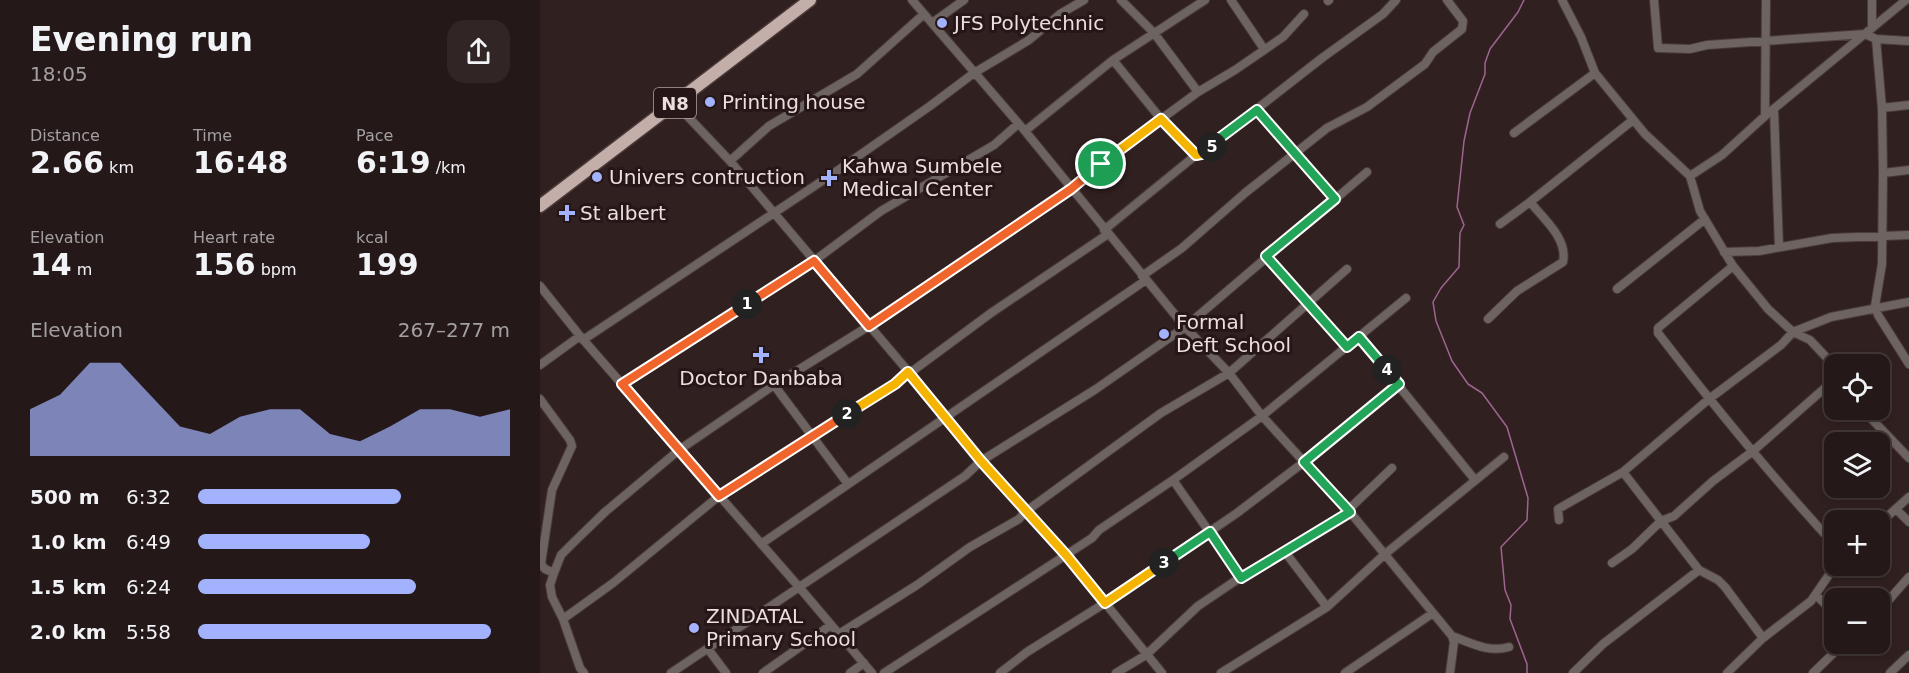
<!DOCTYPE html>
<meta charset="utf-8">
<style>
:root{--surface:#251818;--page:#312525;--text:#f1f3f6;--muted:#a3a0a2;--line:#423737;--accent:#a3b2fc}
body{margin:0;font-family:"DejaVu Sans",sans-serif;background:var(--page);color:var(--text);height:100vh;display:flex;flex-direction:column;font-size:22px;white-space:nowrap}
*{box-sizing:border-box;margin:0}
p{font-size:20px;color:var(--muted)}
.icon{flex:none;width:33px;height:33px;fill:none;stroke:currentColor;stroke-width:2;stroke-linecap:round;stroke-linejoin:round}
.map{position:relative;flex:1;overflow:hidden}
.details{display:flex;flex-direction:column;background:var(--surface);width:540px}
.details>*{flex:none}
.buttons{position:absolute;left:1284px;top:354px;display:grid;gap:12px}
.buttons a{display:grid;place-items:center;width:66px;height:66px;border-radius:12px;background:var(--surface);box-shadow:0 3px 9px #0003,0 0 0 2px var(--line);font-size:30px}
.pin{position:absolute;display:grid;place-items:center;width:51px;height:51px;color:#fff;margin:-26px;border:3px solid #fff;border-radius:50%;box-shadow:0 2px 6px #0007}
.km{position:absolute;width:30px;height:30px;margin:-15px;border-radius:50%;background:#222;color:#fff;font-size:16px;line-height:30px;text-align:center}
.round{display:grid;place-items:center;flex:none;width:63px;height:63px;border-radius:18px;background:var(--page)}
.overview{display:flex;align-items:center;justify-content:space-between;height:102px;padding:0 30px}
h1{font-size:33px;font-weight:600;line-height:45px}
.figures{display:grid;grid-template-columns:repeat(3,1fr);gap:9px;height:102px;padding:6px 30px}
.figures div{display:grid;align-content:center}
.figures b{font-size:30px;font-weight:600}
.figures small{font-size:16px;font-weight:400}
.figures p{font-size:16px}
.chart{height:168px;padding:12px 30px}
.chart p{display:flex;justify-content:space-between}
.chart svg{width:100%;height:108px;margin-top:6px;fill:var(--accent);opacity:.7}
ul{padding:0 30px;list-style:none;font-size:20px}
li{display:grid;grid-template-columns:96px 72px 1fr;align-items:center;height:45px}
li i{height:15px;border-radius:8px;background:var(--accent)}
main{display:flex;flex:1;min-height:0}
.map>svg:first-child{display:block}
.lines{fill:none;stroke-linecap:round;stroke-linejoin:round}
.stream{stroke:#9d6590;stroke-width:1.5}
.minor-casing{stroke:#4b3b3b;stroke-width:10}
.trunk-casing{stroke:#4b3b3b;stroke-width:15}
.minor{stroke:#6d6461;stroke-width:8}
.trunk{stroke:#c4aea9;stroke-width:12}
.split-1-casing{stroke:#fff;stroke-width:12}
.split-2-casing{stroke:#fff;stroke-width:12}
.split-3-casing{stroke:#fff;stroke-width:12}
.split-4-casing{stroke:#fff;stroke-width:12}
.split-5-casing{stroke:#fff;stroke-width:12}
.split-6-casing{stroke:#fff;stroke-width:12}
.split-1{stroke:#f0652b;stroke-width:8}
.split-2{stroke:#f0652b;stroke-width:8}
.split-3{stroke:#f5b400;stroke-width:8}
.split-4{stroke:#22a559;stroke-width:8}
.split-5{stroke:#22a559;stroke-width:8}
.split-6{stroke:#f5b400;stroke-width:8}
.poi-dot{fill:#a3b2fc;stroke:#271617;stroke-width:2}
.labels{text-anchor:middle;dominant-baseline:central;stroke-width:6;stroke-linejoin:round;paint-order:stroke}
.shield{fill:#271617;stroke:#b0a2a2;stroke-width:1.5}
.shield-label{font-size:18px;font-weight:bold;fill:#eadede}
.poi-label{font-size:20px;fill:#eadede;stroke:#271617;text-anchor:start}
</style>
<main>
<section class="details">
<div class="overview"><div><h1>Evening run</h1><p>18:05</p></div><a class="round"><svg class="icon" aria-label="share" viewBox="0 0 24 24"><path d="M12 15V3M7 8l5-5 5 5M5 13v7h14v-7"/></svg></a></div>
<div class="figures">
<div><p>Distance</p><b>2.66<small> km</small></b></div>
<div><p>Time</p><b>16:48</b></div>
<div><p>Pace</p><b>6:19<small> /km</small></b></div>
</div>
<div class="figures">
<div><p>Elevation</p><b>14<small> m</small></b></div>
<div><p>Heart rate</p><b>156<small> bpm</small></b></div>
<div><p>kcal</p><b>199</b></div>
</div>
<div class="chart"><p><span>Elevation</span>267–277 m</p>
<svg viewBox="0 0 160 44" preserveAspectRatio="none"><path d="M0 44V25L10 19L20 6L30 6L40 19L50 32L60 35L70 28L80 25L90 25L100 35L110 38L120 32L130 25L140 25L150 28L160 25V44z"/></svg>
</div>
<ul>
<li><b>500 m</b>6:32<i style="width:65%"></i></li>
<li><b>1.0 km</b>6:49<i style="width:55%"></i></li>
<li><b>1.5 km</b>6:24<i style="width:70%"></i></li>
<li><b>2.0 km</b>5:58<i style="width:94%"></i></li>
</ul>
</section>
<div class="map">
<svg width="1369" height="673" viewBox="0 0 1369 673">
<rect width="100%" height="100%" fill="#312020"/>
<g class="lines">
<path class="stream" d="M984,0L978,12L950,49L945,63V74L930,113L924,141L917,207L924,225L920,233L919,267L901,288L893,302L896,321L912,361L928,384L942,393L967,427L988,498L987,520L961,547L965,590L971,605L970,619L987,664V673"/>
<g class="minor-casing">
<path id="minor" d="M372,0L485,131L645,327L689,373L722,416L810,512L912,636L914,642L910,673
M581,0L614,33L658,92
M691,0L724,49
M1022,0L1041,37L1055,73L1105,134L1150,176
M1114,0L1118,48L1150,49L1167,45L1325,34L1336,39L1369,41
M788,1L789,0
M392,23L424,0
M1332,28V0
M1336,39L1342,108L1343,173L1342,264L1335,306L1338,315L1369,364
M573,60L621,119L656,155
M135,103L190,161L406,416L441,461L526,555L622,673
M1342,108L1369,105
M717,110L795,199
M1234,110L1239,247
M1225,116L1226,0
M485,131L573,60L665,0
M974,133L1055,73
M190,161L229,126L317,74L384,14
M1343,173L1369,170
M960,224L990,202L1093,120
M564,230L656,155L666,153L681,137L782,58L843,14L856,0
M1184,252L1219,251L1292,238L1369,235
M725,257L807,347
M1193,266L1118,328V333C1174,406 1232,477 1294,544
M602,276L642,248L705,193L787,128L827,107L885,64L893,52L922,29L923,21L907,0
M0,286L40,336L259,587L332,673
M1077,289L1165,219
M948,319L977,291L1023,262C1028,239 1004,219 990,202
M819,337L935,480
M43,340L294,173L390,106L434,73L489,40L520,14L544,0
M0,365L40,336
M1294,373L1286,357L1270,340L1253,332L1228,309L1193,266L1160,211L1150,176L1182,155L1225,116L1366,0
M83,384L274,261L341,211L454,145L478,124
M234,385L308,484
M0,399L30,440L32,446L12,490L1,564L5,569L14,573L10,585L12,597L23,619L40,668L44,673
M1323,410L1369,458
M1083,472L1159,570L1178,580L1185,587L1223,638
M633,480L701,577
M1356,509L1369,522
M808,510L852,468
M1019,520L1018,509L1083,472L1169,399L1241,345L1253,332L1291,317L1369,302
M1340,523L1369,497
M221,544L606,280
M745,552L787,607
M1072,563L1092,549L1121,521L1134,516L1173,481L1213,451L1294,380
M14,573L21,555L35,541L65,512L139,450L234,385L329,326L531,189L568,158L658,92L695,70L743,37L764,14
M1276,595L1294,613
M1340,610L1369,577
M23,619L73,583L179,496L355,384L451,313L568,234
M299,634L377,585L430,547L479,519L485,512L621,413L689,373L807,269
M912,636C931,643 949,653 969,647
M168,649L186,673
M131,673L425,476L441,461L556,389L645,327L827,172
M223,673L291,625
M310,673L324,663
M344,673L526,555L552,538L559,530L633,480L722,416L866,298
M460,673L487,652L565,603L697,513L764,462L859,384
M576,673L606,655L658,606L701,577L810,512
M681,673L787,607L845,554L964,457
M805,673L893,613
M1033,673L1063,644L1159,570
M1187,673L1223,638L1271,601L1295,566
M1273,673L1303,644
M1350,673L1369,655"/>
</g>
<g class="trunk-casing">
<path id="trunk" d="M0,206L270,0"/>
</g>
<use href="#minor" class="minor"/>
<use href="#trunk" class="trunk"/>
</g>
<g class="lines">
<g class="split-1-casing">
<path id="split-1" d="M207,304L274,261L329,326L531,189L561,164"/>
</g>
<g class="split-2-casing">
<path id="split-2" d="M207,304L82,384L179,496L307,414"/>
</g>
<g class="split-3-casing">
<path id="split-3" d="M307,414L355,384L368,372L441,461L526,555L565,603L624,563"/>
</g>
<g class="split-4-casing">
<path id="split-4" d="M624,563L670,532L701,578L810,512L764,462L859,384L847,370"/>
</g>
<g class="split-5-casing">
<path id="split-5" d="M672,147L681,137L717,110L795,199L726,256L807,347L819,337L847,370"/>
</g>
<g class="split-6-casing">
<path id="split-6" d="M561,164L621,119L656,155L666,153L672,147"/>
</g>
<use href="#split-1" class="split-1"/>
<use href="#split-2" class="split-2"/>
<use href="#split-3" class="split-3"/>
<use href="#split-4" class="split-4"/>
<use href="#split-5" class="split-5"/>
<use href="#split-6" class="split-6"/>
</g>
<g class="poi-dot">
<circle cx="402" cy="23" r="6"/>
<circle cx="170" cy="102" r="6"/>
<circle cx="57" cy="177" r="6"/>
<path d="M286 169h6v6h6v6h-6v6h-6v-6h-6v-6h6z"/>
<path d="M24 204h6v6h6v6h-6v6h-6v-6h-6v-6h6z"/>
<circle cx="624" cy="334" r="6"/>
<path d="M218 346h6v6h6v6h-6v6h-6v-6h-6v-6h6z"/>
<circle cx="154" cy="628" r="6"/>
</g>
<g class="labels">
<rect class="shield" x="114" y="88" width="42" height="30" rx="4.5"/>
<g class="shield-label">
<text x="135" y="103">N8</text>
</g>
<g class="poi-label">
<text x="414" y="23">JFS Polytechnic</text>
<text x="182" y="102">Printing house</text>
<text x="302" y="166">Kahwa Sumbele<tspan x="302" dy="23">Medical Center</tspan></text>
<text x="69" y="177">Univers contruction</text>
<text x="40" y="213">St albert</text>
<text x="636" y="322">Formal<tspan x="636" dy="23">Deft School</tspan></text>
<text x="221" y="378" text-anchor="middle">Doctor Danbaba</text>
<text x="166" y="616">ZINDATAL<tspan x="166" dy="23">Primary School</tspan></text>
</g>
</g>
</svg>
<div class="buttons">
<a><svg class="icon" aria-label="locate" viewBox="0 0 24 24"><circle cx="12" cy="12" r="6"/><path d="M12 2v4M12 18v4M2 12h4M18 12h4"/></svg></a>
<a><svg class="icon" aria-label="layers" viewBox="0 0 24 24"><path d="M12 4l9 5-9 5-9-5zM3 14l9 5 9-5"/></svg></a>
<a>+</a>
<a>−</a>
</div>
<div class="pin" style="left:561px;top:164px;background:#1e9e55"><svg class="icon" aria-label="arrive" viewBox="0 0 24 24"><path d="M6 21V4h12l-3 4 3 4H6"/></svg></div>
<b class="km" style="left:207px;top:304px">1</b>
<b class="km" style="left:307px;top:414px">2</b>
<b class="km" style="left:624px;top:563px">3</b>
<b class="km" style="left:847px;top:370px">4</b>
<b class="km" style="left:672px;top:147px">5</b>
</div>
</main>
